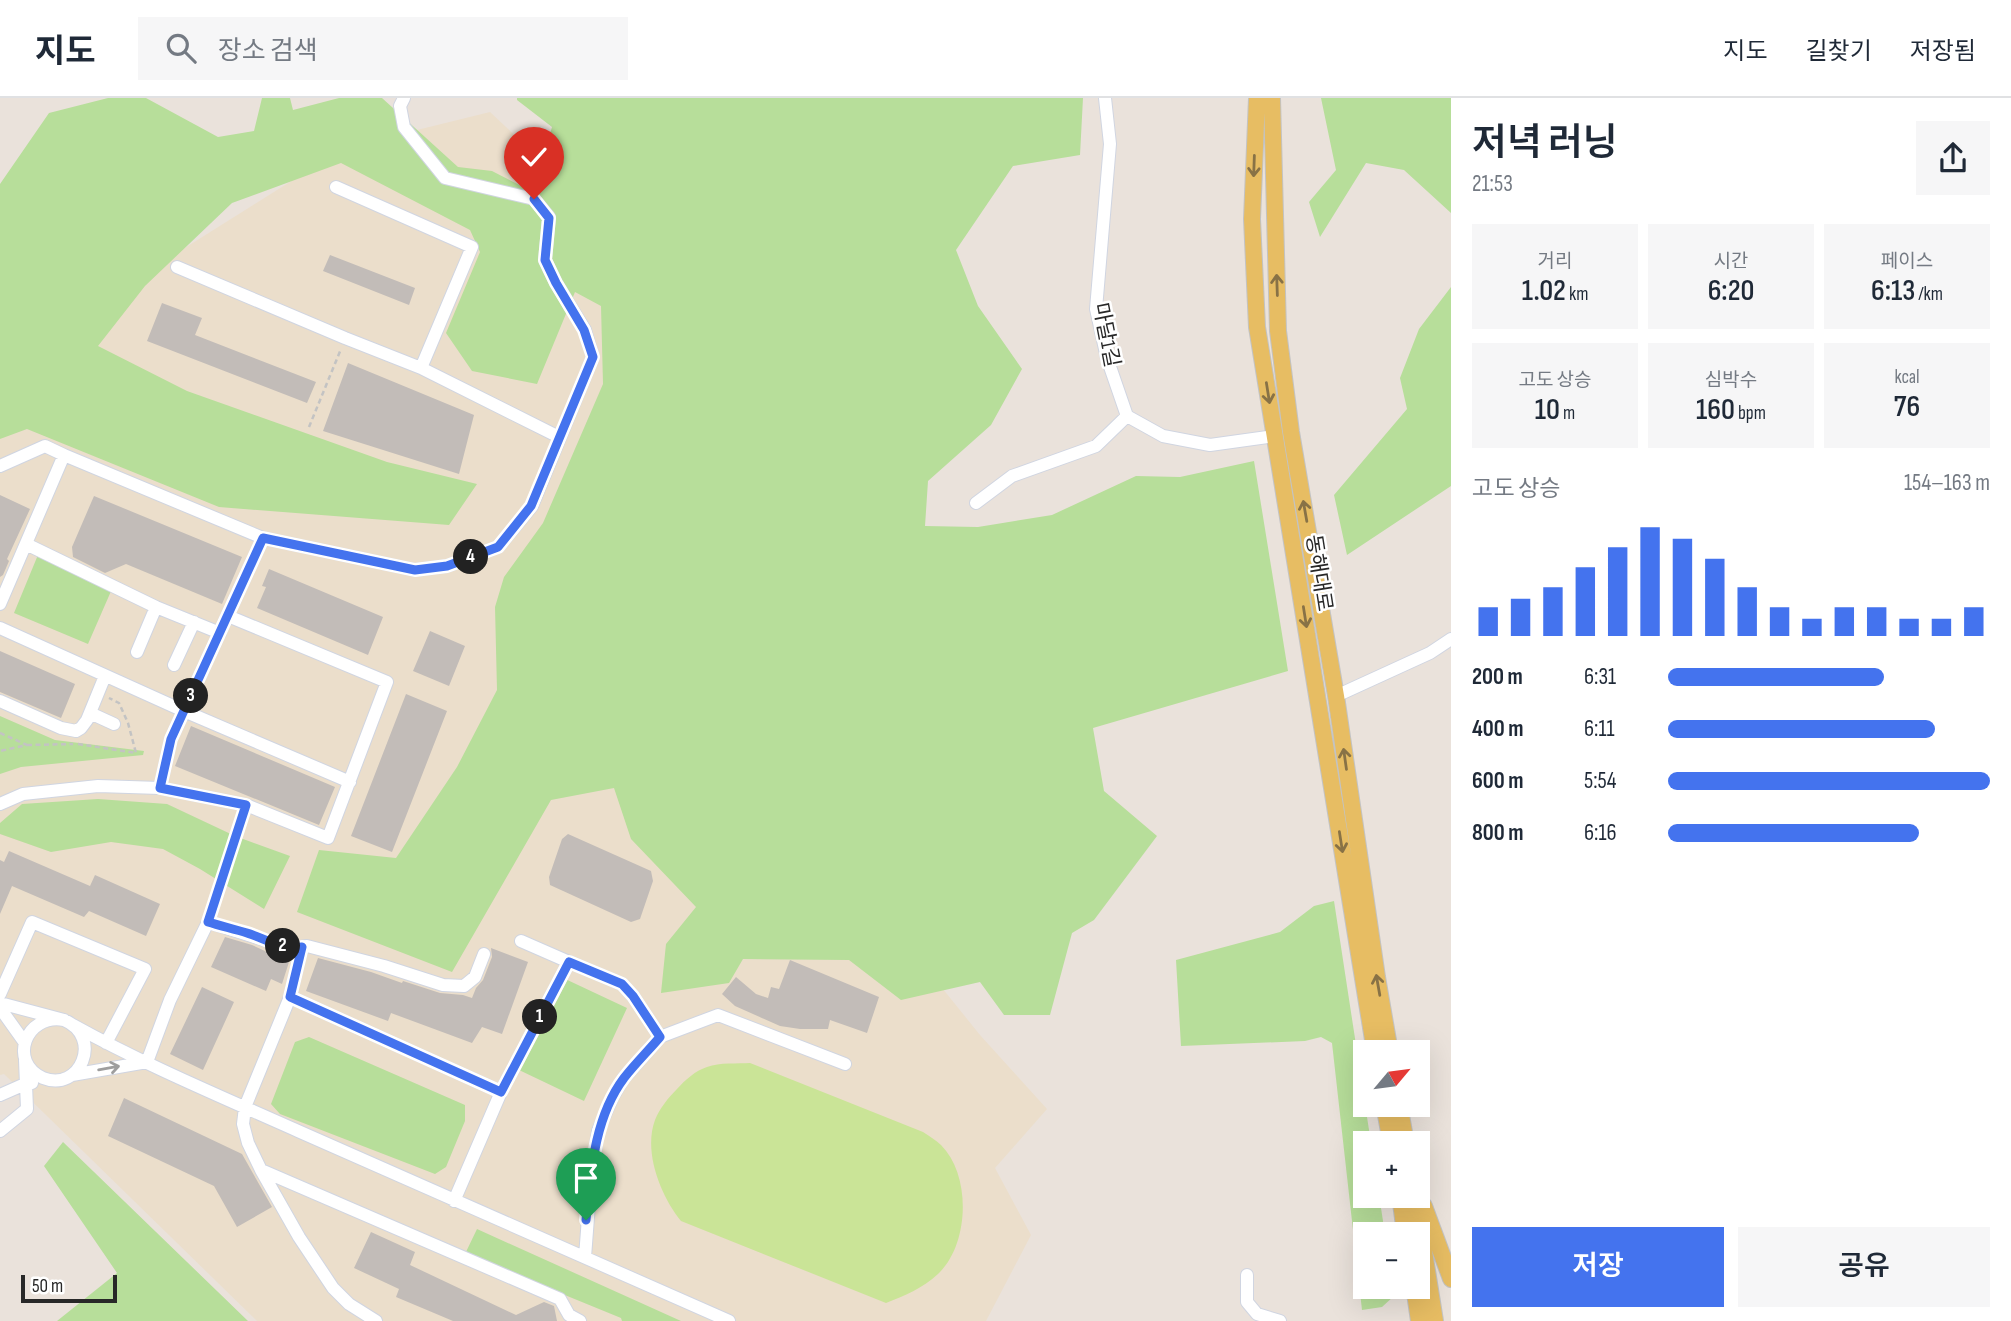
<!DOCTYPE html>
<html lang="ko">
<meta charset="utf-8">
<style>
:root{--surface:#fff;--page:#f6f6f7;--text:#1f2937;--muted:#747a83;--line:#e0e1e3;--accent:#4473ee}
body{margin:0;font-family:"Sofia Sans Condensed","Noto Sans KR",sans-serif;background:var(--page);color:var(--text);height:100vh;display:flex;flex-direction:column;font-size:26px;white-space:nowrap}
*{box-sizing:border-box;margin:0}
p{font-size:23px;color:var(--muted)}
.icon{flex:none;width:38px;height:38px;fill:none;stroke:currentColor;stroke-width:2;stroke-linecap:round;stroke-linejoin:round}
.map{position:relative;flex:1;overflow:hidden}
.drawer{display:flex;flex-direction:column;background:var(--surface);width:560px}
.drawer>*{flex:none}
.needle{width:46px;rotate:61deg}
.controls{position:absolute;left:1353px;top:942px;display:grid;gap:14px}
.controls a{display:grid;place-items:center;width:77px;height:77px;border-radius:0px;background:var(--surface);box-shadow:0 7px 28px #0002;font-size:35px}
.scale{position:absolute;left:21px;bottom:18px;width:96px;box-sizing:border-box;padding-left:7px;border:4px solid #282828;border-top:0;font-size:19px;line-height:24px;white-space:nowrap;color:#282828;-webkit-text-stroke:5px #fff;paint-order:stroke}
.pin{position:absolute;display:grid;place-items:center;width:60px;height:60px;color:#fff;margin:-72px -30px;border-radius:50% 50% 50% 0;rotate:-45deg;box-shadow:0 0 7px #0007}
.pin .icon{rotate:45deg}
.km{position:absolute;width:35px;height:35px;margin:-18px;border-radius:50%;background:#222;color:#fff;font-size:19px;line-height:35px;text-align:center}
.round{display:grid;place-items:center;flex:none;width:74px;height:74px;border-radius:0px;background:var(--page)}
.overview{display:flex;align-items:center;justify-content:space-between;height:119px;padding:0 21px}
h1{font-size:38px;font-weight:600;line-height:52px}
.stats{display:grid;grid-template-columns:repeat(3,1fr);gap:10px;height:119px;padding:7px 21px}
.stats div{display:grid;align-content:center;border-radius:0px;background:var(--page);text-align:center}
.stats b{font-size:30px;font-weight:600}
.stats small{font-size:19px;font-weight:400}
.stats p{font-size:19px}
.chart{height:196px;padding:14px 21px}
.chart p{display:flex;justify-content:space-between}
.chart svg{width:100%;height:126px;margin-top:7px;stroke:var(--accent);stroke-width:6}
.button{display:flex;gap:14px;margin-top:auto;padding:14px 21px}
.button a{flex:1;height:80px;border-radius:0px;background:var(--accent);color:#fff;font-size:28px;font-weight:600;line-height:80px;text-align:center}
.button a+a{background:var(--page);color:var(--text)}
ul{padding:0 21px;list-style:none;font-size:23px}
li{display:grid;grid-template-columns:112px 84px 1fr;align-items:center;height:52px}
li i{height:18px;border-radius:9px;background:var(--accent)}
header{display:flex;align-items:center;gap:42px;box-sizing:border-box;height:98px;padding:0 35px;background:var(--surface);border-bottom:2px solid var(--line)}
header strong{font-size:33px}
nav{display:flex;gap:38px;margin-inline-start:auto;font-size:24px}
.search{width:490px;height:63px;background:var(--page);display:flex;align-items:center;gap:18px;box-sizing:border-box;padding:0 24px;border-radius:0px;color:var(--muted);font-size:26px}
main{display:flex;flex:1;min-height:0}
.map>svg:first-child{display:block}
.education{fill:#ebdecb}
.green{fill:#b7de9a}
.pitch{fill:#cae497}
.building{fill:#c2bcb8}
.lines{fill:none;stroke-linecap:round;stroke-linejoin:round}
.minor-casing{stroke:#d0d5e1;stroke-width:14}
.major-casing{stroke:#c3c3c3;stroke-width:18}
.path{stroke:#c3c3c3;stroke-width:2.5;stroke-dasharray:5 3.5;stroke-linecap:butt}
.minor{stroke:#fff;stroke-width:12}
.major{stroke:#e7bd63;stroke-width:16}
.oneway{stroke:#887246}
.oneway2{stroke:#9e9e9e}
.route-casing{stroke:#fff;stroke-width:14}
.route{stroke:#4473ee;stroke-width:9}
.labels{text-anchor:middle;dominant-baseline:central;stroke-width:5;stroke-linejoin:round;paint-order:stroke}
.street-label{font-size:21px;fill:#282828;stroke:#fff}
</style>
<header>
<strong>지도</strong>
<div class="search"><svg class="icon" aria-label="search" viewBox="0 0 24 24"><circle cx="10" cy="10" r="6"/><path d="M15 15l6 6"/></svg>장소 검색</div>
<nav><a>지도</a><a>길찾기</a><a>저장됨</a></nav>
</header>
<main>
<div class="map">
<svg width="1451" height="1223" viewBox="0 0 1451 1223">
<rect width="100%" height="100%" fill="#eae2db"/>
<path class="education" d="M490,14L561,81L872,803L980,937L1047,1011L995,1070L1031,1137L986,1223H257L4,976L0,977V266L344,50Z"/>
<path class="green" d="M108,0H146L218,39L254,33L262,0H290L293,12L339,0H382L458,69L492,73L533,94L552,29L517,2V0H1083L1080,57L1013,68L956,152L978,208L1022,271L991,327L928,383L925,428L978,429L1052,417L1136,378L1180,379L1254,363L1288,573L1093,630L1104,693L1157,738L1094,822L1072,835L1050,917H1004L980,884L901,902L849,862L743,861L729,885L661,895L666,846L696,809L631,741L614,690L551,702L452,874L297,814L319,752L396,760L457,669L497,592L495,509L504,479L543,425L603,286L601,208L575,194L537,286L472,273L446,235L480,154L470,132L341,65L232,105L145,188L98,248L187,293L387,364L477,386L449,427L219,409L27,331L0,341V86L49,15Z
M1321,0H1451V115L1404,72L1366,65L1320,139L1309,104L1336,72Z
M1451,189V388L1347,457L1334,397L1407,311L1400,280L1419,231Z
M40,452L115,484L88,546L14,515Z
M0,618L55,642L144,653L143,657L21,669L0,676Z
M98,701L167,706L235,738L290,758L264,811L200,771L163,751L111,744L51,754L0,736V725L22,706Z
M1334,803L1371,1045H1365V1097H1379L1385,1136H1365V1188H1392L1394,1198L1382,1209L1362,1212L1332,945L1321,939L1305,943L1181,948L1176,862L1280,834L1314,808Z
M561,879L627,910L584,1003L519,972Z
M309,939L465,1007V1023L446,1069L435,1076L280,1016L271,1006L295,944Z
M63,1044L248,1223H57L117,1175L44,1068Z
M477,1131L681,1223H622L621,1220L465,1156Z"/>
<path class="pitch" d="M750,965L923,1034C929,1038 936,1042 941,1047C972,1078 969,1147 938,1176C923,1190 904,1198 886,1205L681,1123C661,1098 643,1054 655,1022C660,1010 668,1000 677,991C685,982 695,973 707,969C720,964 737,966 750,965Z"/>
<path class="building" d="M330,157L415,190L409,207L323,173Z
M162,205L202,220L195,237L316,284L307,305L147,243Z
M348,265L474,317L459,376L323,333Z
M0,397L30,411L7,461L9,463L3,477L0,479Z
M94,398L242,459L222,506L126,466L105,475L73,459L72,449Z
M269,471L383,519L368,557L257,510L266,489L262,488Z
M430,533L465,548L449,588L413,573Z
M0,553L75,586L61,620L0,594Z
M406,596L447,613L392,754L351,738Z
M191,628L335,689L319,727L175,668Z
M568,736L651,773L653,783L640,821L631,824L550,787L549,779L562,741Z
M9,753L90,788L95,777L160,806L146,838L89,813L84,819L12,788L0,816V762L4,764Z
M225,839L252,847L289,864L282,886L271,881L266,893L211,869Z
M491,850L528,864L502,936L482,929L472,945L391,915L388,923L306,893L318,860L371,874L402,885L403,883L440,895L463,897L472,900L476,890L483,882L492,859Z
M790,862L879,899L867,935L830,922L828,931H800L780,928L735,908L722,896L736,879L756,896L768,900L771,889L779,891Z
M202,889L234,904L203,972L170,956Z
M124,1000L242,1056L272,1109L237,1129L214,1088L108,1038Z
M371,1134L415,1154L410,1167L516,1217L544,1204L554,1208L557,1223H453L396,1199L399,1191L354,1170Z"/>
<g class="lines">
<g class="minor-casing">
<path id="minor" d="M1105,0L1110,46L1096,211L1107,260L1127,318L1163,338L1210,347L1275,338
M336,89L472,149L421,270
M177,169L345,240L421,270L559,339
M0,368L45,348L64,357
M976,405L1012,378L1096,348L1127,318
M26,446L156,509
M0,506L64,357L263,440
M0,530L184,613L350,684
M137,554L156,509L220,535
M174,567L194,524
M1336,598L1430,555L1451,541
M0,603L61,630L76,633L81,630L87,622L105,578
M90,615L114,626
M160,690L171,641L263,440L415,472L447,468L498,449L532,408L593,259L585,232L556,185L545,162L549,119L534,101L445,80L404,29L400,8L404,0
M0,706L23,696L98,688L160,690L246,707L328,740L387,584L228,518
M521,843L569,864
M0,896L32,824L145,871L106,945
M290,899L302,849
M0,905L64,922C104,939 80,995 43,980C8,965 25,915 64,922
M0,910L25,945
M73,927C145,967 222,999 298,1033C441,1097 585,1159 729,1223
M147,964L170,902L208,824L280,847L294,850L307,848L384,868L443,887L464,888L475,879L484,856
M72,977L147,964
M0,997L25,986L32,985
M0,1033L27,1011L25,962
M261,1072L560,1201L569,1217L580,1223
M454,1103L501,994L569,864L622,886L633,898L660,939
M585,1159L591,1080L598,1033L612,1000L623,981L660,939L718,917L845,966
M1247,1177V1204L1257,1216L1280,1223
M376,1223L349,1206L333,1190L299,1139L261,1072L248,1045L243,1026L245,1009L290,899L501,994"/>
</g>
<g class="major-casing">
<path id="major" d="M1257,0L1252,121L1257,229L1375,954
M1272,0L1278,233L1291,334L1336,598L1377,879L1390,954
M1384,1006L1391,1045
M1399,1006L1406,1045
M1400,1097L1405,1136
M1415,1097L1435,1223
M1424,1108L1451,1181
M1414,1188L1419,1223"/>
</g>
<path class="path" d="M309,329L341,251
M0,635L27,647L0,653
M78,646L136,655L128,625L119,605L109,600
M27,647L73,646
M211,814L243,717"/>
<use href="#minor" class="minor"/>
<use href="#major" class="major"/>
</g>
<defs><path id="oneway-shaft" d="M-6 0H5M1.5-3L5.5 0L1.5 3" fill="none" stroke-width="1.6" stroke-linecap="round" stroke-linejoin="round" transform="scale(1.75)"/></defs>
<g class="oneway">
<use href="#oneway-shaft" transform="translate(1254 68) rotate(92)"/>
<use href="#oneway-shaft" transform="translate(1277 187) rotate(-92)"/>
<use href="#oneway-shaft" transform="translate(1268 295) rotate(81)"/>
<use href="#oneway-shaft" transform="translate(1305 413) rotate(-100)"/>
<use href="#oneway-shaft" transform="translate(1305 519) rotate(81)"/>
<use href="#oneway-shaft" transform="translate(1345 661) rotate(-98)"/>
<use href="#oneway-shaft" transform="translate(1341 744) rotate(81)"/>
<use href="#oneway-shaft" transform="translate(1378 887) rotate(-100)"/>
</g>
<use class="oneway2" href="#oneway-shaft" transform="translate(109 970) rotate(-10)"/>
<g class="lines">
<g class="route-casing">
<path id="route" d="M534,101L549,120L545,162L556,185L584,232L593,259L531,408L498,449L447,468L415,472L263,440L171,641L160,690L246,707L208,824C221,828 234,831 247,835C264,840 283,853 302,849L290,899L501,994L569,864L622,886L633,898L660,939C648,953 635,966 624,980C594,1020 591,1074 586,1122"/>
</g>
<use href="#route" class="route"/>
</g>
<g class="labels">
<g class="street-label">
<text transform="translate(1106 237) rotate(79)">마달1길</text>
<text transform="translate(1319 475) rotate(81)">동해대로</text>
</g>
</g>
</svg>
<div class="controls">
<a><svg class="needle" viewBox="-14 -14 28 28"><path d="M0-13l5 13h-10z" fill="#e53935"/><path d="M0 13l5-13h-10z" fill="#747a83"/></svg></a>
<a>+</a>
<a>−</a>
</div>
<div class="scale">50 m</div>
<div class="pin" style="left:586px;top:1122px;background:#1e9e55"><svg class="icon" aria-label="arrive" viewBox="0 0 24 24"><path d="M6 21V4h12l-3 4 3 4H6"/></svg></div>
<div class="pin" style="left:534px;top:101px;background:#d93025"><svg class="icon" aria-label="check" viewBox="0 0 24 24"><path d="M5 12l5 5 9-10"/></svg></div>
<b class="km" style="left:540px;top:919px">1</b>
<b class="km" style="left:283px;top:848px">2</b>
<b class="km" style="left:191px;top:598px">3</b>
<b class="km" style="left:471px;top:459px">4</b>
</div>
<section class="drawer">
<div class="overview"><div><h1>저녁 러닝</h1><p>21:53</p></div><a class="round"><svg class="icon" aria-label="share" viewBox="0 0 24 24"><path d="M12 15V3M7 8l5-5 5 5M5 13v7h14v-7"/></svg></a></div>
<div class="stats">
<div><p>거리</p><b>1.02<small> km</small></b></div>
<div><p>시간</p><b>6:20</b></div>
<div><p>페이스</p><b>6:13<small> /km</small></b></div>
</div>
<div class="stats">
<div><p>고도 상승</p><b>10<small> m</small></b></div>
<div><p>심박수</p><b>160<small> bpm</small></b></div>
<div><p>kcal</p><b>76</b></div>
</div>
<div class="chart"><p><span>고도 상승</span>154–163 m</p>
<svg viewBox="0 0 160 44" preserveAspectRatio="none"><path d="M5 44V34M15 44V31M25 44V27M35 44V20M45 44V13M55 44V6M65 44V10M75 44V17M85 44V27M95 44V34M105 44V38M115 44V34M125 44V34M135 44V38M145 44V38M155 44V34"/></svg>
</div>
<ul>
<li><b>200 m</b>6:31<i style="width:67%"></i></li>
<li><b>400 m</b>6:11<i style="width:83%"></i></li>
<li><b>600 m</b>5:54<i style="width:100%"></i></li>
<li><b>800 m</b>6:16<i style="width:78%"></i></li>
</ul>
<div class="button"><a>저장</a><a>공유</a></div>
</section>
</main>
